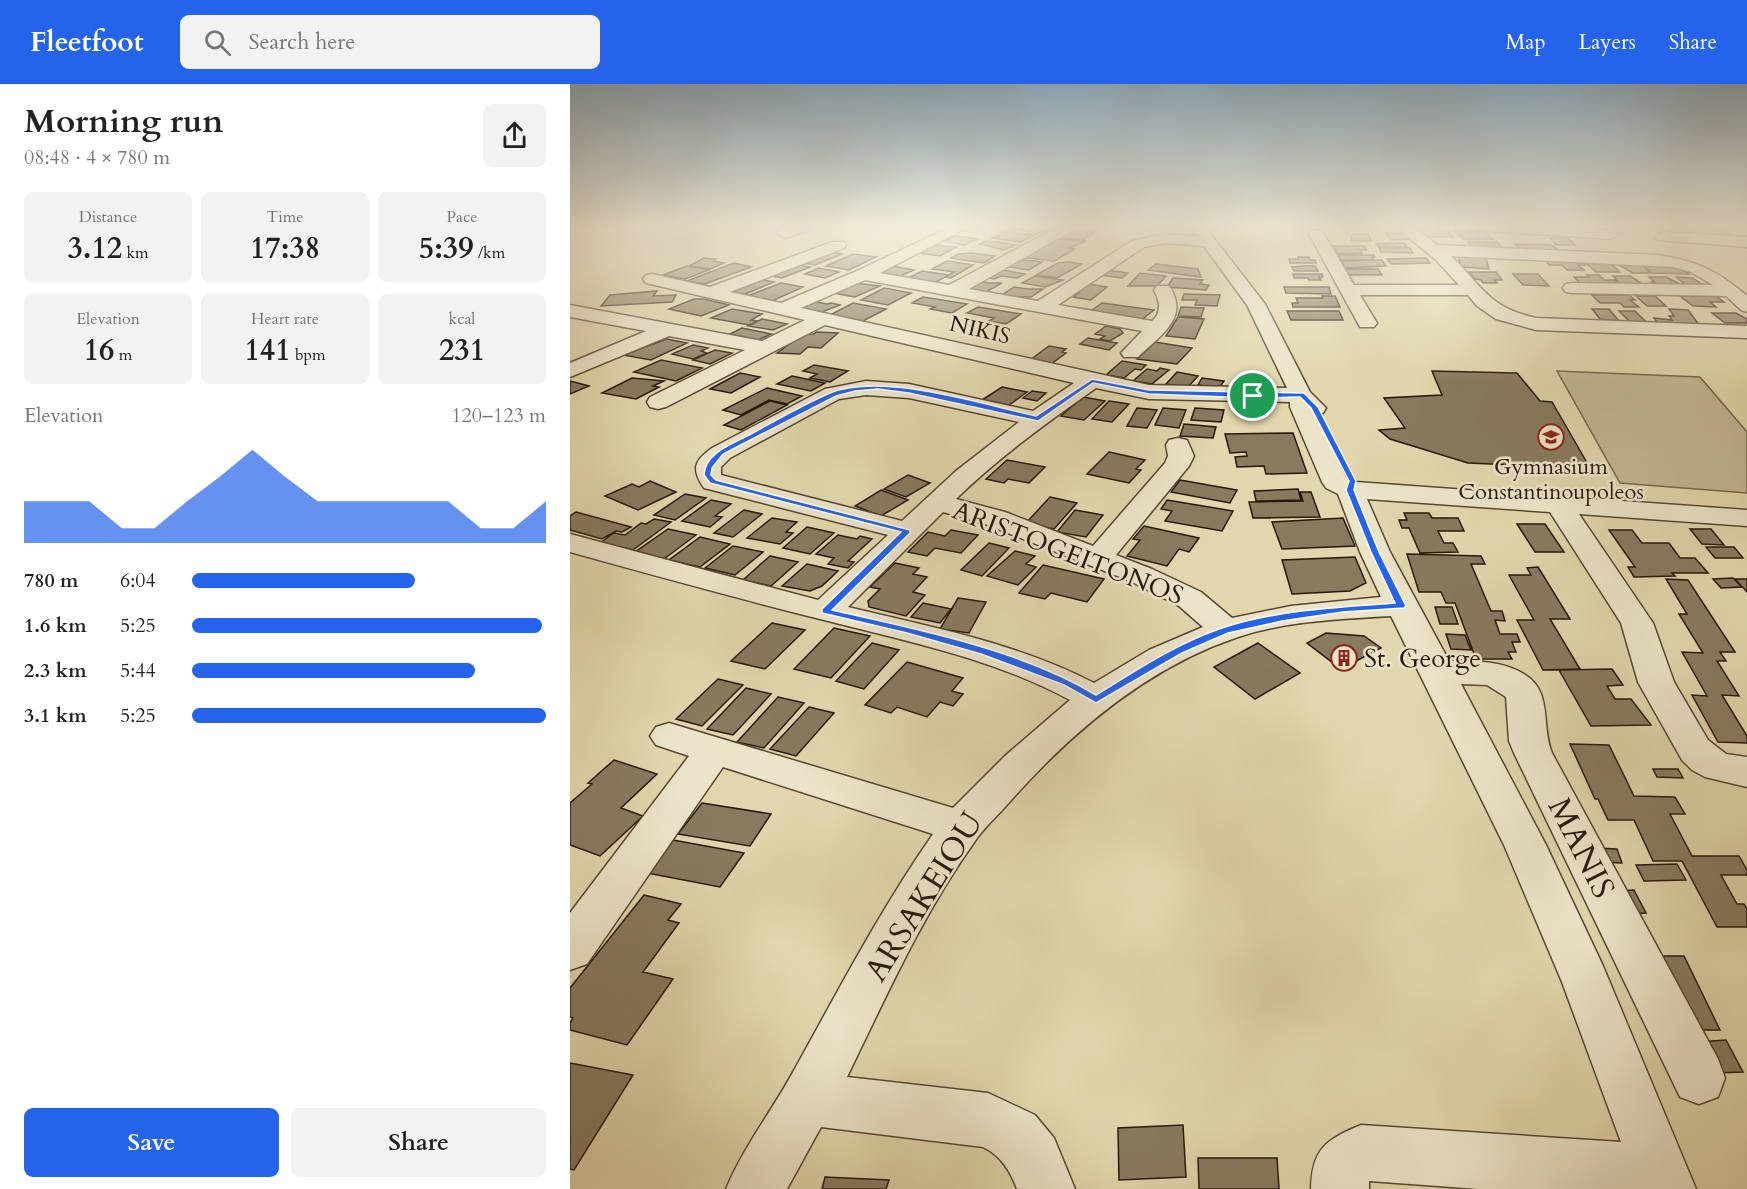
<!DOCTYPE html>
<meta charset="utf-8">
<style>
:root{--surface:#fff;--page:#f2f2f2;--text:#222;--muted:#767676;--accent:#2563eb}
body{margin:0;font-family:Cardo,serif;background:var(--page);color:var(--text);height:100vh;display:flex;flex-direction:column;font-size:22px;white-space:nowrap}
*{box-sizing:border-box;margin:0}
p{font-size:20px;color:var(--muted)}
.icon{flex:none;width:33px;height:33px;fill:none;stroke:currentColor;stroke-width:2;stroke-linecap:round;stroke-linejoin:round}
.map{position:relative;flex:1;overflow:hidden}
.panel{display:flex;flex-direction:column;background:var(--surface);width:570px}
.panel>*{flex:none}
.pin{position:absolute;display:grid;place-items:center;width:51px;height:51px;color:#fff;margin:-26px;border:3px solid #fff;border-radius:50%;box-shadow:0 2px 6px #0007}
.round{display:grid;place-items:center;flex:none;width:63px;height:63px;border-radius:9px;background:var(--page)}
.head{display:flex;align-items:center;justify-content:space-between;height:102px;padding:0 24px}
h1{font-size:33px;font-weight:700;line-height:45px}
.figures{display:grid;grid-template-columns:repeat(3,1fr);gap:9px;height:102px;padding:6px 24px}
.figures div{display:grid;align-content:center;border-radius:9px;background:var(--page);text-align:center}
.figures b{font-size:30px;font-weight:700}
.figures small{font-size:16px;font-weight:400}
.figures p{font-size:16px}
.chart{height:168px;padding:12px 24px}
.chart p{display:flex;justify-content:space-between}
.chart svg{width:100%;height:108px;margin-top:6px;fill:var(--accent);opacity:.7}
.primary-button{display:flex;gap:12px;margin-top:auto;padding:12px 24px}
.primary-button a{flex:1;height:69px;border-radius:9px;background:var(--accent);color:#fff;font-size:24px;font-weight:700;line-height:69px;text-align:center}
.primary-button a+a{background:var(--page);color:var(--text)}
ul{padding:0 24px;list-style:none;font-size:20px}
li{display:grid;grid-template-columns:96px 72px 1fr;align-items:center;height:45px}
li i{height:15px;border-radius:8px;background:var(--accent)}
header{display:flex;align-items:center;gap:36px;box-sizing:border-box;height:84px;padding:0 30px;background:var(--accent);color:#fff}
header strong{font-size:28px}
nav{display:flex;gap:33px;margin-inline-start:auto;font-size:21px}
.search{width:420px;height:54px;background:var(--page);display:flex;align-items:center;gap:15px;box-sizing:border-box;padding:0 21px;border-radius:9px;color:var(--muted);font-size:22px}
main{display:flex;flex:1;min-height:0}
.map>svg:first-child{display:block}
.green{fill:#c1b691;stroke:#74664e;stroke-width:1.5}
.building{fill:#887a5f;stroke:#27170b;stroke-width:1.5}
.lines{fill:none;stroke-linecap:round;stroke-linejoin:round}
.minor-casing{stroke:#564733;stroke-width:3}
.minor{fill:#ece4c9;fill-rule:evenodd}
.route{fill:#2563eb;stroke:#fff;stroke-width:1.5;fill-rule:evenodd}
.labels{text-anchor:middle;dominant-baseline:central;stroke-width:5;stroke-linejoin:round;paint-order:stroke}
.far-street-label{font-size:22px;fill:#27170b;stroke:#ece4c9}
.far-poi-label{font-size:22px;fill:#27170b;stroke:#ece4c9}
.street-label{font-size:26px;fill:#27170b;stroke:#ece4c9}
.poi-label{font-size:26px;fill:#27170b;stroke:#ece4c9;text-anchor:start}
.near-street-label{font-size:32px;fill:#27170b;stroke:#ece4c9}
</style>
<header>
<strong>Fleetfoot</strong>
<div class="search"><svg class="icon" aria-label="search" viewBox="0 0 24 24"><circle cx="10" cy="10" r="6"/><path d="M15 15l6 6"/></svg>Search here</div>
<nav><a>Map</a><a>Layers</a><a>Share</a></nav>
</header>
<main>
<section class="panel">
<div class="head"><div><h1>Morning run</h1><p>08:48 · 4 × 780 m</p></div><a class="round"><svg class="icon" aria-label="share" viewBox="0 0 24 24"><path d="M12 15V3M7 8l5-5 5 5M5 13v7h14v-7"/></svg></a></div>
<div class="figures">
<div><p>Distance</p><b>3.12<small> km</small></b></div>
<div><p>Time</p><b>17:38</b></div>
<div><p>Pace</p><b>5:39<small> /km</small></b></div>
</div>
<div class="figures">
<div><p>Elevation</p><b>16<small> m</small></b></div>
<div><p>Heart rate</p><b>141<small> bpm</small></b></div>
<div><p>kcal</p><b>231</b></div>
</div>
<div class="chart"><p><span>Elevation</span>120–123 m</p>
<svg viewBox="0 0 160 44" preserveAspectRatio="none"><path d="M0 44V27L10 27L20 27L30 38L40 38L50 27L60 17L70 6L80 17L90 27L100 27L110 27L120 27L130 27L140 38L150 38L160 27V44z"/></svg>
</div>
<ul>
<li><b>780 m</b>6:04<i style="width:63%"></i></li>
<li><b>1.6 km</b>5:25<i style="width:99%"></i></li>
<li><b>2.3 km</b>5:44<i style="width:80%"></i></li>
<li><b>3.1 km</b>5:25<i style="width:100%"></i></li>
</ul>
<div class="primary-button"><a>Save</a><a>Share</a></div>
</section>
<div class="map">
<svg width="1177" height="1105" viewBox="0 0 1177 1105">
<rect width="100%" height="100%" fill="#e1d6ac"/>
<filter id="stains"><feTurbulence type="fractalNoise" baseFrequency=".00333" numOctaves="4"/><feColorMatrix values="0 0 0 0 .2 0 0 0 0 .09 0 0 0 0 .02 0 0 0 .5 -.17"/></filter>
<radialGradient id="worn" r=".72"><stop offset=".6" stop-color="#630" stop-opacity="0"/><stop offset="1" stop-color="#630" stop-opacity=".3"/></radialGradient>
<path class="green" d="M987,287L1130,293L1177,348V409L1050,399Z"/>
<path class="building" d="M448,143H475L470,145L475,146L465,151L456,150L461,147L444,145Z
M843,144H875L883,153H850Z
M1117,144L1157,147L1164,154L1129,152L1121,149Z
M505,146L526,148L513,156L487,153Z
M884,146L915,147L923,155H893Z
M435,148L464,151L451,158L422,154Z
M816,149H833L838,155L821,156Z
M780,150H798L801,157H782Z
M386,152L408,155L394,161L374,157Z
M980,154H998L1005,161H986Z
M483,155L517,157L499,164L505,165L484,177L450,173Z
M415,157L427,158L445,161L434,166L410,160Z
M898,158H927L934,166L905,165Z
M834,159L837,163H809L806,160Z
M945,160L981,161L994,169L950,165Z
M363,161L386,163L370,172L342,168Z
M763,162H794L797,166H790L792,169L768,170Z
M809,164H840L843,169L811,168Z
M254,167L272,170L245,181L234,179Z
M401,169L425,172L414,179L381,174L388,170Z
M283,170L306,173L279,186L256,182Z
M768,171H804L805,173H802L804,176H771Z
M888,172L916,174L919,185L891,183Z
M728,173H739L740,176H745L746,179H720L719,175H728Z
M134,174L146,175L143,177L154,179L140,185L119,182Z
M856,174L860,179L821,180L817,175Z
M447,175L472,178L459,186L433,182Z
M797,176H812L816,182L775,184L772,177Z
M377,177L403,181L381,194L375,193L384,188L362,185Z
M976,177L1012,178L1015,181H1008L1014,186H997L992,181H979Z
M499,178L512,180L487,194L466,191L488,179Z
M164,179L181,183L135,200L117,197Z
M1016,179H1040L1050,188H1026Z
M221,180L240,183L212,194L192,190Z
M586,180L628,185L631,193L578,186Z
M1047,180H1071L1081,189H1063Z
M316,181L344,186L326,194L298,189Z
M1072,181L1117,184L1123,188H1116L1119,190L1082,189Z
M117,182L139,186L115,195L93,191Z
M731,182H745L748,187H724L722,183Z
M249,184L269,188L255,194L235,190Z
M427,185L455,190L447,194L431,192L424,195L411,192Z
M775,185H808L812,191H779Z
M536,186L558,189L552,194L529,191Z
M352,187L379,191L360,201L332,197Z
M899,188H926L932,196H924L927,199H913L911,196L905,195Z
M570,189L596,192L587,202H558Z
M723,190H752L753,193H749L751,196H739L738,194H724Z
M943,190H968L979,202L953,201Z
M1017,191H1029L1034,196H1045L1048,199H1010L1004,193H1019Z
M465,192L493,196L475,203L452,199Z
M1043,192H1060L1076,202L1052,201Z
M1079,193H1096L1114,202H1085L1081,198H1085Z
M1106,193L1123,194L1134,202H1117Z
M183,194L204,198L173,211L151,207Z
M603,194L633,196L630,200L639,201L636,206L597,203Z
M407,197L419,199H432L412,210L390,206Z
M211,199L233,203L202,217L175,213Z
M284,199L310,202L285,213L258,208Z
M512,199L537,203L521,216L503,213L509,209L502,208Z
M444,203L458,205H473L461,213L430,212Z
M714,203H759L761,210L716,209Z
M314,204L341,209L318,221L291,216Z
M87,207L83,212L106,211L102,218L31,222L40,211Z
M614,210L650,211L647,222L625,221L627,216H612Z
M1022,211H1059L1065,216H1060L1069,223H1054L1050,219H1030Z
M752,212H765L770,223H723L722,219H728L726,214H753Z
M1066,212H1085L1096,222H1077Z
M1110,212H1146L1154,218H1140L1146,223L1123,222Z
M353,213L397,220L382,229L360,225L365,223L342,219Z
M124,215H134L159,221L131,232L99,225Z
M241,217L257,220L261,219L270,221L252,228L227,223Z
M283,219L316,225L293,237L260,231Z
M532,219L584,226L570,237L518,229Z
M408,223L451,230L436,240L419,237L424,234L397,229Z
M611,223L634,224L631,233L608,232Z
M162,225L192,230L181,236L188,237L179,241L141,234Z
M1022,225H1039L1049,237L1030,235Z
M1099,225L1118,226L1130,242L1088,240L1084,234L1102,236L1099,232H1104Z
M717,227H769L773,236H721Z
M1049,227H1065L1076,238L1059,237Z
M1142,229H1166L1177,235V239H1155Z
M608,233L634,235L625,255L596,252Z
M192,235L217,240L203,246L178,242Z
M536,242L550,245L553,249L540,257L530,255L535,252L525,250Z
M172,244L201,250L188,256L160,250Z
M246,248L268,249L251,264L238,263L230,270L207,269L234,250H244Z
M518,254L547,259L539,266L510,260Z
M97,255L117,259L81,276L53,271Z
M585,258L622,264L607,280L567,275Z
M123,261L138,264L131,267L137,269L123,275L102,270Z
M479,262L496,265L492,268L496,269L481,280L460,276Z
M145,266L162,269L140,280L123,276Z
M91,276L132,284L106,297L64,288Z
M552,277L576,281L571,286L565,285L554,294L536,291Z
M244,281L278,287L260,298L240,294L247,290L233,287Z
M590,284L599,286L582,300L563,297L577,285L587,287Z
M862,287L947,289L970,317L982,318L1020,384L898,379L820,355L809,346L835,344L814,314L872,311Z
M607,288L628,292L617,304L596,300Z
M170,289L190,293L161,309L140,305Z
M222,292L255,299L241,307L207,300Z
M62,294L94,297L83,302L89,303L66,315L32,309Z
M632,294L654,297L649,304L628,301Z
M0,297L19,302L0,310Z
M432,303L457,308L438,322L412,316Z
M197,304L232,312L217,320L199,316L171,331L153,326Z
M462,307L476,309L467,317L453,314Z
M513,313L535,317L514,336L491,332Z
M200,317L217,321L171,346L154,341Z
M539,317L559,320L542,338L522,335Z
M567,324L587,326L577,344L557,342Z
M593,324L616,326L609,344L585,341Z
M625,324L654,326L651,338L621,336Z
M614,340L646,343L643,354L610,352Z
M723,349L737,389L696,390L694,382L667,383L665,373L677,372L676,368L660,369L655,350Z
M539,368L575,376L566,385L571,386L559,399L517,390Z
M437,376L475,383L459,399L438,395L434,399L416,395Z
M338,391L360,399L336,413L314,405Z
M610,396L667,406L660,419L601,408Z
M80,397L106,408L68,426L35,412L62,400L69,403Z
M728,405L731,416L686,417L684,407Z
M311,406L338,416L311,432L285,422Z
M730,408H741L750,433L683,434L679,418L733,417Z
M115,410L136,414L105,436L84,431Z
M480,413L507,419L484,445L456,439Z
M141,416L161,420L145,432L152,433L140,443L112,437Z
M597,416L663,427L652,447L595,437L602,427L591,425Z
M174,426L192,430L163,453L144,449Z
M505,426L533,431L516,453L487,448Z
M6,428L61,443L52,448L46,447L32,455L0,446V432Z
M834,429H859L862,434H888L894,447H868L874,459H883L888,468L850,469L839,444H832L829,436H837Z
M202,434L227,438L216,448L223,449L210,460L177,454Z
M773,434L785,462L712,465L702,438Z
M84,435L101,438L63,466L30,459L44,449L55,451L71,439L76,440Z
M947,440H975L994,468H965Z
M574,442L629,454L619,468L609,465L597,482L557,472L570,456L563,455Z
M237,443L264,449L240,470L213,464Z
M98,445L126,451L94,475L65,468Z
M1120,445H1141L1154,461L1132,460Z
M381,446L408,451L391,469L365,464L357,472L338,468L358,448L375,452Z
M1039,446H1062L1072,459H1099L1110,474H1125L1138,489H1102L1105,492L1064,493L1058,483H1065Z
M268,451L287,455L290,452L302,455L278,477L284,478L278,484L258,480L264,474L246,470Z
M130,453L160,460L130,483L99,476Z
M419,459L439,464L412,492L391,486Z
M163,462L193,468L165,491L135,484Z
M1136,463H1164L1173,474H1145Z
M445,467L465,472L456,480L466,483L448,501L417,492Z
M837,470L911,472L915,480H901L921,527H932L935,537L925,536L930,550H947L950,558H942L946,568H938L942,575H906L885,519H876L871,508H849Z
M200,472L228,478L201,502L173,496Z
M785,473L796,499L780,507L722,510L712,476Z
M325,479L349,484L343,490L357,493L343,508L355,511L336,532L299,523L298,517L310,505L300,503Z
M237,480L268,487L252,502L240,507L212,502Z
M473,481L534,495L517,518L481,509L475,515L449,509Z
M968,483L1000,535H980L1010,585L973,586L947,536H964L939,491H961L957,484Z
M1163,494L1172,503L1151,504L1143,495Z
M1096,495L1118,496L1165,568H1150L1156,577H1147L1169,612L1152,611L1177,652V659L1148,658L1122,611L1137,612L1112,568L1133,569L1109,530H1117Z
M1165,495H1177V508Z
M388,514L416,518L399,549L370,545Z
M353,519L381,525L370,539L341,533Z
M865,523H882L888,540H870Z
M202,539L235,546L195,585L161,577Z
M264,544L300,552L261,594L224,585Z
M756,549L794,552L811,564L771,585L737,559Z
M876,550L895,551L901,566L881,565Z
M302,559L329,566L294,605L266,597Z
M688,559L730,589L685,615L644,583Z
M337,578L393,594L382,607L393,610L383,622L370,618L357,633L327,623L321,629L295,621Z
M1042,585L1053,601L1037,602L1045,615H1061L1081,641L1021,642L989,586Z
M148,595L173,601L132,642L106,635Z
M176,604L201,610L163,651L137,645Z
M208,613L234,619L194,664L167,658Z
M239,623L264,629L226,672L200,665Z
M1000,660L1039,661L1064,712L1105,713L1115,730H1100L1122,772H1169L1177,786V791H1151L1167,820H1174L1177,825V843H1147L1112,777H1083L1064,736H1038L1028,715H1025Z
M44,676L87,690L51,724L73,732L30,772L0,761V719L22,700L18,699Z
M1083,685H1108L1113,694L1087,693Z
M132,719L201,730L180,762L108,750Z
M103,756L174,769L150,803L77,789Z
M1024,764L1047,765L1052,779L1029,778Z
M1107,780L1116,796L1074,797L1066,781Z
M1064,806L1076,829L1059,830L1047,807Z
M74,811L111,820L98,836L109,839L73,888L103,895L57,961L0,946V939L3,934L0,933V904Z
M1084,872H1114L1150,946H1119Z
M1156,956L1173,988L1144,989L1128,958Z
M0,979L63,991L4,1086L0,1085Z
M613,1041L616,1093L549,1096L548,1044Z
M628,1074H707L709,1105H629Z
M255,1093L319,1096L316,1105H252Z"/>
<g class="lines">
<g class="minor-casing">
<path id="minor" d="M221,143H242L240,146L215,154L207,149L210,146Z
M380,143H398L310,189L379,201L488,143H505L503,146L399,205L468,217L562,157L595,150L627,152L621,143H635L695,220L740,308L756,324L753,329L746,331L776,393L786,398L1177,426V442L1009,430L1083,539L1104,598L1138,656L1156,670L1177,673V703L1135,693L1122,686L1112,676L1068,598L1051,539L980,428L797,415L820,468L879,577C907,576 958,577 971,610C978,629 974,650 982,669L1148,975L1155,994L1148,1013L1129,1020L1110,1013L944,669L939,657L936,613L917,601L891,600L976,761L1033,882L1126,1105H909L799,1097V1105H741C742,1065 755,1056 791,1041L1051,1058L992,898L934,761L821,532C770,535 716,537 668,553C575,584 498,651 435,723C425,734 413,745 405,757C353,829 316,913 277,993L418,1009L465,1031L484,1054L505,1105H447C440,1086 431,1072 413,1063L251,1043L217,1105H156C173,1064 201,1028 222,990C267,909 310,826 363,750L153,683L17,880L0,886V829L119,672L86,661L80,652L86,643L99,639L383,724L435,672L500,616C423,574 335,557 250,535C166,514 83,491 0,468V450L248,516L318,451L134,404C121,385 124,377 142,364L255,305L296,297L339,300L463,327L504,299L255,241L96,323L88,325L80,323L77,318L80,313L175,266L99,252L0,293V279L76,247L0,233V221L192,257L235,236L76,199L73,195L76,191L82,190L140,203L262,158H274L276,161L274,164L160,208L211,219L287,187ZM595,159L634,162L677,221L717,304L579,301L231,224L295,196L572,247L551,269L554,273H568C589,252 621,234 599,202H587L584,206C590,218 592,228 582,237L488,221L574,163ZM526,304L579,315L720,318V323L752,398L756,404L768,410L790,468L811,513L721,522L662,534L631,508L582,485L546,471L619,382L624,372L617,356L608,354L599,356L596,361L598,372L595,379L523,462L435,428L386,415C429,373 478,338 526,304ZM296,311L339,314L449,338L386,387L332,437L151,391V383L160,374L269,315ZM373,428L415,440L560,497L609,522L633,543L579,566L524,599C447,559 361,543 278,523Z
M826,143H842L868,161L1088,171C1127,177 1148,187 1177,212V228L1171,226L1156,212L1002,209L996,208L993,204L996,200L1002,199L1143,201L1121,188L1103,183L881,172C912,202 919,224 966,234L1177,242V254L966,246L926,235L907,222L898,211H790L807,239L804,243H790L739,150L742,147H752L784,201H889L866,176Z
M914,143C932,141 1040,140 1049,150L1041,155L921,147Z
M1093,148L1177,153V163L1088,156L1085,153L1088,150Z"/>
</g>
<use href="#minor" class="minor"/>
</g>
<linearGradient id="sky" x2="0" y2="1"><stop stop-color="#8ca8ba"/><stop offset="0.48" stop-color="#f2edda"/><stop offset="1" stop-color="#f2edda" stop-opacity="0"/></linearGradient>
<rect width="1177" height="297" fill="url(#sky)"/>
<path class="route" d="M522,295L579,306L734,309L748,323L786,397L784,406L809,468L836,522L834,524L773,528L712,537L658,549L612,569L526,619L494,601L411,570L337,549L252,529V525L331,448L140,399L134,391C135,369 162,360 179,351C205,337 232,321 260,309C312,288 411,320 466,332ZM523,299L579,310L683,314L730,313L741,324L779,397L776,406L801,468L825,519C768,523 707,526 652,544C607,559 567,586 526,611C452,566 347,545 262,526L340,449V446L146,396L141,391L142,384L153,370L266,312L285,307L308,305L339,309L468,337Z"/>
<defs>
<g id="school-ring" transform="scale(1.35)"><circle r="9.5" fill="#ece4c9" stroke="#8f2418" stroke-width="1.5"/><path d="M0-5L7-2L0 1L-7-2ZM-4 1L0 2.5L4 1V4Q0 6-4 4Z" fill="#8f2418"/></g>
<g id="building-ring" transform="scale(1.35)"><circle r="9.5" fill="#ece4c9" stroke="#8f2418" stroke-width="1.5"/><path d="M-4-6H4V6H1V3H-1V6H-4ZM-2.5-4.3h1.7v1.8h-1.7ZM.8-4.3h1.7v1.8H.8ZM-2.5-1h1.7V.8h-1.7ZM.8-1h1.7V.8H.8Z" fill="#8f2418"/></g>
</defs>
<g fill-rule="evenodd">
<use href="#school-ring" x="981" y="353"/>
<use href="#building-ring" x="774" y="574"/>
</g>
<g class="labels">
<g class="far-street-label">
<text transform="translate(410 246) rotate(13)">NIKIS</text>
</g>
<g class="far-poi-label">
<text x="981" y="383">Gymnasium<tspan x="981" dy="25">Constantinoupoleos</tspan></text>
</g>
<g class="street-label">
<text transform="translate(498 469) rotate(21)">ARISTOGEITONOS</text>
</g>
<g class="poi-label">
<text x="794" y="574">St. George</text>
</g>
<g class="near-street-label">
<text transform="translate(1011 764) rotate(63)">MANIS</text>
<text transform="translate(354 813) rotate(-58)">ARSAKEIOU</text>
</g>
</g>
<rect width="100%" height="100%" filter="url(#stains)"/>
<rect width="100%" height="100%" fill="url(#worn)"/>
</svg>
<div class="pin" style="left:683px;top:312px;background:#1e9e55"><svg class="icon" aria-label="arrive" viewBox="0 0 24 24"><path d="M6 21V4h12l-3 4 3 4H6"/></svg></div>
</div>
</main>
